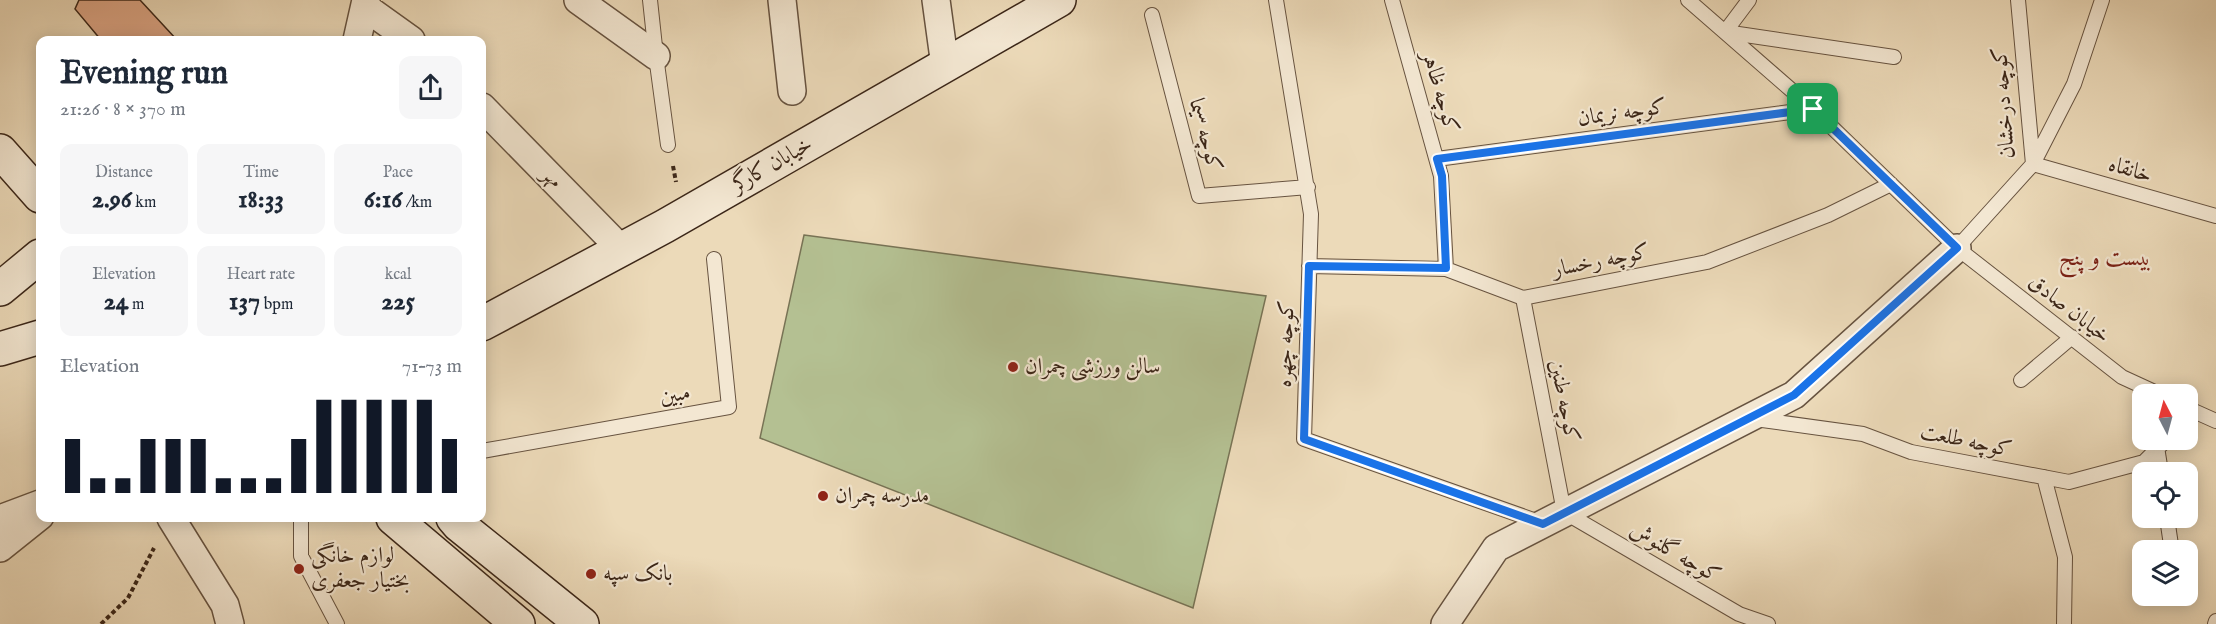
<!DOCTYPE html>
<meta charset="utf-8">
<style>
:root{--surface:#fff;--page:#f6f6f7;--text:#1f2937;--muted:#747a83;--accent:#111827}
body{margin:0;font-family:"IM FELL English",Amiri,serif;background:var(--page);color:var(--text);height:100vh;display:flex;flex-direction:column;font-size:22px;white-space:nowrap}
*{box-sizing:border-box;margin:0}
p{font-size:20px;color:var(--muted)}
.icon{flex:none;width:33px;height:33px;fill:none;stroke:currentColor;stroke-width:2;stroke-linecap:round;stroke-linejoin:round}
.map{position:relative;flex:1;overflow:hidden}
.details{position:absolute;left:36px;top:36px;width:450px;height:486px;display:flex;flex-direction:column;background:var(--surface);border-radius:12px;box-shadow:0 3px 15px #0003}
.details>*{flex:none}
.needle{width:39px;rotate:354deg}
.tools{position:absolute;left:2132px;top:384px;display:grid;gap:12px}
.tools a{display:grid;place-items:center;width:66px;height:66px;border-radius:12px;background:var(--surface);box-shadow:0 3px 15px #0003;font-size:30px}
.pin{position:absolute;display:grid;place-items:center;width:51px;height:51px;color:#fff;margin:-26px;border-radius:12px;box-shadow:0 3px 9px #0006}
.round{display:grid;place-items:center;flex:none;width:63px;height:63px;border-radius:12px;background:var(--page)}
.summary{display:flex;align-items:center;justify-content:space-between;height:102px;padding:0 24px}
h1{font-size:33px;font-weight:700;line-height:45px}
.figures{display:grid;grid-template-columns:repeat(3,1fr);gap:9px;height:102px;padding:6px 24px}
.figures div{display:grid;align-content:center;border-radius:12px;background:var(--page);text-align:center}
.figures b{font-size:26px;font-weight:700}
.figures small{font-size:16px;font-weight:400}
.figures p{font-size:16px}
.chart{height:168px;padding:12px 24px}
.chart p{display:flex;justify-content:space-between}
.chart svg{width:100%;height:108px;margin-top:6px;stroke:var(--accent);stroke-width:6}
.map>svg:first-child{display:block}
.green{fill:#b4c092;stroke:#787355;stroke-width:1.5}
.building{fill:#dda686;stroke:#3b2618;stroke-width:1.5}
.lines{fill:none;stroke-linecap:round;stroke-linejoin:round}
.lane-casing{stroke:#675340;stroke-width:16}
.street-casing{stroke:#675340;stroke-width:30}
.secondary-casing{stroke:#3b2618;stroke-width:36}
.path{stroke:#3b2618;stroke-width:4;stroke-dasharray:4.5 3;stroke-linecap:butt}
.lane{stroke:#f3e7d2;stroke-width:14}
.street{stroke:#f3e7d2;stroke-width:27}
.secondary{stroke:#f3e7d2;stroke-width:33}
.route-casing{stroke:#fff;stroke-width:12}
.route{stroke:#1a73e8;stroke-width:8}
.poi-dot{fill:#8f2418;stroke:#f3e7d2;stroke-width:2}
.labels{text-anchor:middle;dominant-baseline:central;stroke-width:4.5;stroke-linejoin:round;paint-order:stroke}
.street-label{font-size:22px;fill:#3b2618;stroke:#f3e7d2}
.poi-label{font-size:22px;fill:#3b2618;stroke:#f3e7d2;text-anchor:start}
.neighbourhood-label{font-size:24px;fill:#7a1f14;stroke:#f3e7d2}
</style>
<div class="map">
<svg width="2216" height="624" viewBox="0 0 2216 624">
<rect width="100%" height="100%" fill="#ecdab9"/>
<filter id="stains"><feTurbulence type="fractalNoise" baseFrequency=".00333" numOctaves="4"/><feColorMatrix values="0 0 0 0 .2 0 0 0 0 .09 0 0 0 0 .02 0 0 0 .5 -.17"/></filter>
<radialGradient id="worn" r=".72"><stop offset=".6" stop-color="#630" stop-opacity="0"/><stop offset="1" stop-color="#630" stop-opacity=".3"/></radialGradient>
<path class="green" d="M804,235L1266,296L1193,608L760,438Z"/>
<path class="building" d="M79,0H140L177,40H101L75,9Z"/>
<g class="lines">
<g class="lane-casing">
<path id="lane" d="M650,0L656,56L668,145
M1276,0L1311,214L1304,439L1542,523
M1392,0L1441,176L1446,269
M1688,0L1813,109L1957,248L2122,377L2159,394
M1749,0L1725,32L1894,57
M2102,0L2074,84L2033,164L2216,216
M1152,15L1199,196L1308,187
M1437,159L1813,109
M1957,248L2033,164L2018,0
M1309,266L1446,269L1523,298L1707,262L1828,215L1891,184
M1523,298L1564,512L1739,614L1768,624
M2021,380L2072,337
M2187,408L2216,421
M1755,419L1863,434L1911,452L2069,482L2144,462L2166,440
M2157,447L2161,472
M482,451L729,407L714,259
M2044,477L2065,557L2064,624
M301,518V556L337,624
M2167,518L2171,545
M2215,624L2216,621"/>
</g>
<g class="street-casing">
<path id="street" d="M578,0L656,56
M782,0L792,91
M936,0L945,66
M365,7L411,40
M357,40L366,0
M482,107L621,249
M171,518L225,605L230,624
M0,519L40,504
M0,548L40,516
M1445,624L1496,548L1794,395L1957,248"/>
</g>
<g class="secondary-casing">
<path id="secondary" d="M0,151L40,196
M0,289L40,256
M482,324L665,226L1059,0
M0,349L40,337
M393,518L518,624
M453,518L459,525L582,624"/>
</g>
<path class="path" d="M673,166L676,182
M101,624L128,598L154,548"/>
<use href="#lane" class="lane"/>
<use href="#street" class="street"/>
<use href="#secondary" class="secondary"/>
</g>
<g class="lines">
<g class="route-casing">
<path id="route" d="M1813,109L1957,248L1794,395L1543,524L1304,439L1309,266L1446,268L1442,176L1437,159Z"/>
</g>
<use href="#route" class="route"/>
</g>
<g class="poi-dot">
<circle cx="1013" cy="367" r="6"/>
<circle cx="823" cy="496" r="6"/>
<circle cx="299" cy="569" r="6"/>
<circle cx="591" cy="574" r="6"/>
</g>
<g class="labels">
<g class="street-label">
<text transform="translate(1440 92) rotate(74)">کوچه ظاهر</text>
<text transform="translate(2004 103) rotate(-94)">کوچه درخشان</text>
<text transform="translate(1622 113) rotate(-8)">کوچه نریمان</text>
<text transform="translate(1205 135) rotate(75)">کوچه سیما</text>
<text transform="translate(772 165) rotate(-30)">خیابان کارگر</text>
<text transform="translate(2130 170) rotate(16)">خانقاه</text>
<text transform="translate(552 178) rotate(46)">مهر</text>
<text transform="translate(1601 261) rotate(-11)">کوچه رخسار</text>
<text transform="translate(2069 309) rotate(38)">خیابان صادق</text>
<text transform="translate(1286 344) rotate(-88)">کوچه چهره</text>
<text transform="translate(675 395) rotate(-10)">مبین</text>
<text transform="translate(1564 401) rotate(79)">کوچه طنین</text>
<text transform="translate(1966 441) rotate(12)">کوچه طلعت</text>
<text transform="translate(1675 553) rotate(30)">کوچه گلنوش</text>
</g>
<g class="poi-label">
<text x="1025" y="367">سالن ورزشی چمران</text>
<text x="835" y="496">مدرسه چمران</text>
<text x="311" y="556">لوازم خانگی<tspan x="311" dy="25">بختیار جعفری</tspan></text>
<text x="603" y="574">بانک سپه</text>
</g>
<g class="neighbourhood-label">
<text x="2105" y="258">بیست و پنج</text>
</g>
</g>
<rect width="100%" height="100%" filter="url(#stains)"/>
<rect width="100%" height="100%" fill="url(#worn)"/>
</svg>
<div class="tools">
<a><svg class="needle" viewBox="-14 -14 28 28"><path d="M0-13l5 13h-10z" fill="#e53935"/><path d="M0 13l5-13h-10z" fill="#747a83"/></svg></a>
<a><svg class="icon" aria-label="locate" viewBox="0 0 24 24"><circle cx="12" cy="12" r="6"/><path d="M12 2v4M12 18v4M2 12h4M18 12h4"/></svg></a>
<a><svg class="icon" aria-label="layers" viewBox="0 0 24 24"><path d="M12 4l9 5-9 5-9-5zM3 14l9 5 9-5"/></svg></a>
</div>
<div class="pin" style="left:1813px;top:109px;background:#1e9e55"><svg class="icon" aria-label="arrive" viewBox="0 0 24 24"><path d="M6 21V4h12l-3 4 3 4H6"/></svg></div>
<section class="details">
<div class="summary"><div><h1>Evening run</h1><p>21:26 · 8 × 370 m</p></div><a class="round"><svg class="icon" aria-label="share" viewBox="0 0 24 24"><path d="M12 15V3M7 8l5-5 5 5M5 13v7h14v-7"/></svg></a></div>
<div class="figures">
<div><p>Distance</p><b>2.96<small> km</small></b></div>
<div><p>Time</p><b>18:33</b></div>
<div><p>Pace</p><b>6:16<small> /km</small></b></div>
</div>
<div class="figures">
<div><p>Elevation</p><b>24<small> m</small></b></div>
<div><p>Heart rate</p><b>137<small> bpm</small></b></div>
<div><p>kcal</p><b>225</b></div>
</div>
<div class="chart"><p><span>Elevation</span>71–73 m</p>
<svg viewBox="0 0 160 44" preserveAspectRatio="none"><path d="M5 44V22M15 44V38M25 44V38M35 44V22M45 44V22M55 44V22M65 44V38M75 44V38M85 44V38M95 44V22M105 44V6M115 44V6M125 44V6M135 44V6M145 44V6M155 44V22"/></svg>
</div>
</section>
</div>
